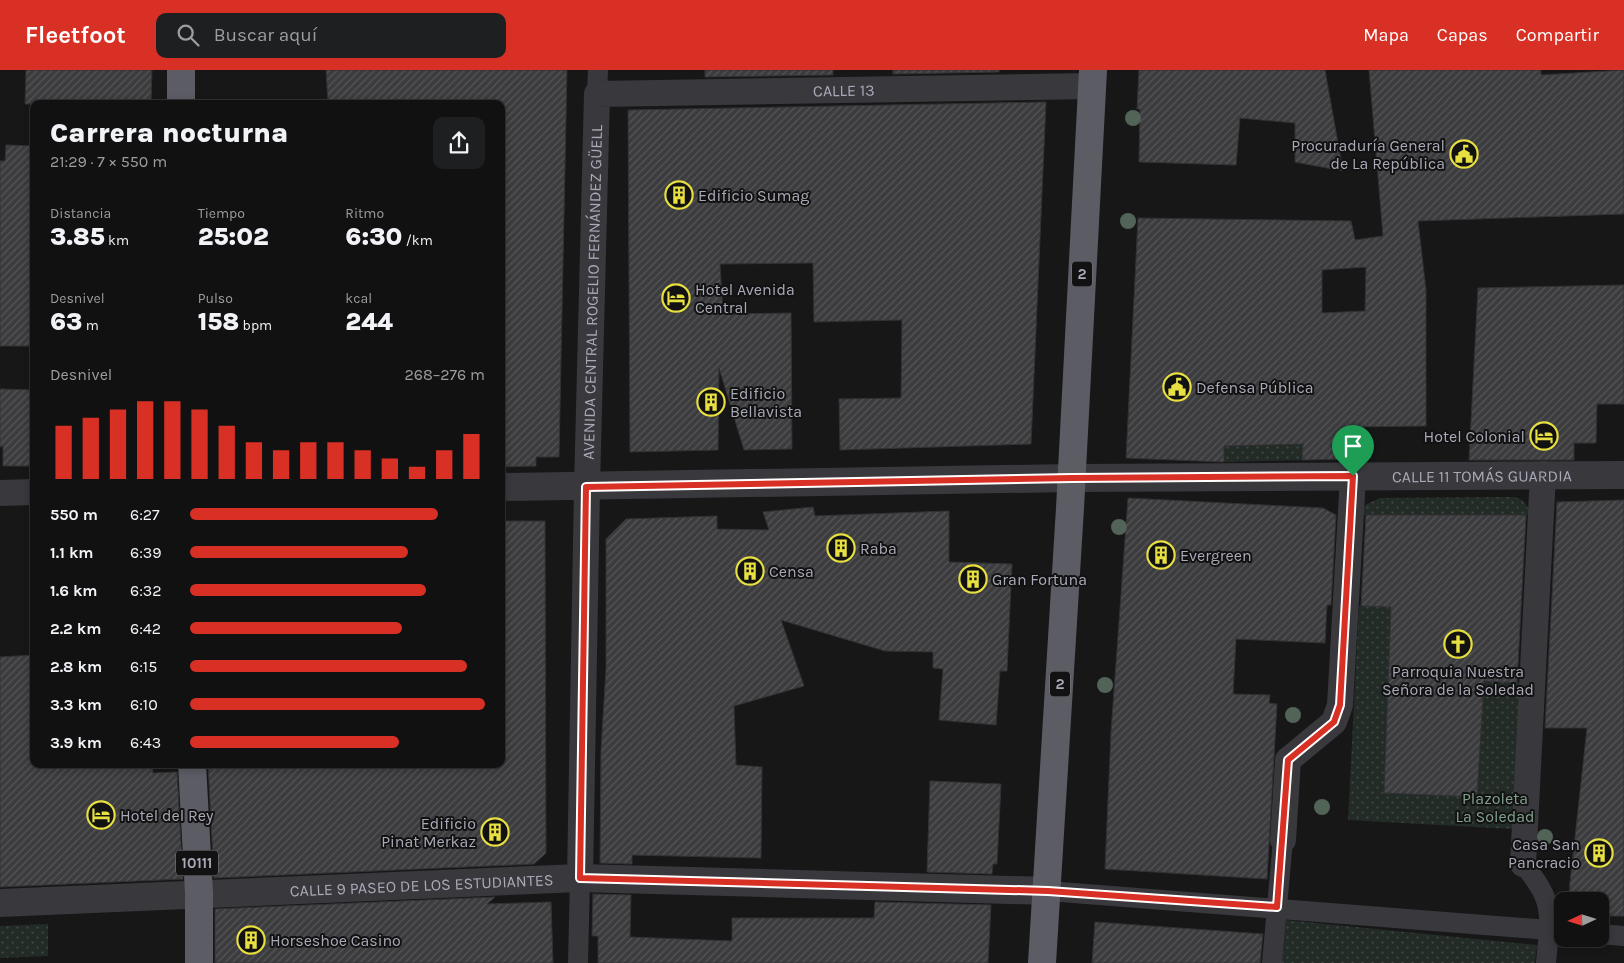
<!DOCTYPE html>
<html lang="es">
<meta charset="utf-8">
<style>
:root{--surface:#111112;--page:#1e1f20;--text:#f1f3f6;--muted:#9c9d9f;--line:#303132;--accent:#d93025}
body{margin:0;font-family:Karla,sans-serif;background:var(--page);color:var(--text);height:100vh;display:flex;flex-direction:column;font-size:19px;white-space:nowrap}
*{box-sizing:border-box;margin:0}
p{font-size:16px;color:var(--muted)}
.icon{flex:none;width:28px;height:28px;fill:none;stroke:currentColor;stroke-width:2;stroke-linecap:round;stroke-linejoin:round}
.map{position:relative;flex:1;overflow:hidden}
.drawer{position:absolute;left:30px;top:30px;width:475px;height:668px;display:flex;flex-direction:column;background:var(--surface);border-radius:10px;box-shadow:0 2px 8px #0003,0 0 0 1px var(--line)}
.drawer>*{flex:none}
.needle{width:32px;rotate:266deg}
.buttons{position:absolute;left:1554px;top:822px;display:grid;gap:10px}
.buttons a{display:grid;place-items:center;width:55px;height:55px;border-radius:10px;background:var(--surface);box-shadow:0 2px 8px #0003,0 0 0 1px var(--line);font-size:25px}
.pin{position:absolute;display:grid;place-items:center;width:42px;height:42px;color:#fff;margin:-51px -21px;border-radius:50% 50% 50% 0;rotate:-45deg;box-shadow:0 0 5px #0007}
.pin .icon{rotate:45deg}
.round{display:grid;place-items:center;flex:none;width:52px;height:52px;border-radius:10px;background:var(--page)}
.head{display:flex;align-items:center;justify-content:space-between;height:85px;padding:0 20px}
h1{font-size:28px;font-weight:800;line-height:38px}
.figures{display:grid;grid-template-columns:repeat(3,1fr);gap:8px;height:85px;padding:5px 20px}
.figures div{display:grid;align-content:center}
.figures b{font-size:25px;font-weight:800}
.figures small{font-size:14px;font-weight:400}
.figures p{font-size:14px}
.chart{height:140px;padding:10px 20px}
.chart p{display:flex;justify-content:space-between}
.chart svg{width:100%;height:90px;margin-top:5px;stroke:var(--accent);stroke-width:6}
ul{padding:0 20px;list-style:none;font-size:16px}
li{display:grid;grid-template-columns:80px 60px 1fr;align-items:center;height:38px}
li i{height:12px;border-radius:6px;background:var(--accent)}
header{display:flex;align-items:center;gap:30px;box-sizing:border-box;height:70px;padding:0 25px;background:var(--accent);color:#fff}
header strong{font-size:24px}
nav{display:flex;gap:28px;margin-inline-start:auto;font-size:18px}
.search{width:350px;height:45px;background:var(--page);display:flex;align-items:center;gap:12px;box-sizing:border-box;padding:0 18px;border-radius:10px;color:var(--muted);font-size:19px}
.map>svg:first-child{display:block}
.green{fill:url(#green-dots)}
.building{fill:url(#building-hatch);stroke:#323134;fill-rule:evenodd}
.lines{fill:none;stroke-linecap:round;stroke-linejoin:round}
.pedestrian{stroke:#39383d;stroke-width:20}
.minor{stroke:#39383d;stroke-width:26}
.tertiary{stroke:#39383d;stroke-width:28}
.trunk{stroke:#5c5c65;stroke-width:28}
.tree{fill:#526358}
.route-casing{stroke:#fff;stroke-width:10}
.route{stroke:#d93025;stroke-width:6}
.labels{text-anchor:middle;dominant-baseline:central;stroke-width:4;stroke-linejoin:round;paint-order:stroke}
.shield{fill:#121213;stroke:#7c7c86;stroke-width:1}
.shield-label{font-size:15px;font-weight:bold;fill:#a9aab7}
.street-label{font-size:16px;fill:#a9aab7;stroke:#121213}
.poi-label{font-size:16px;fill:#a9aab7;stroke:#121213;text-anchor:start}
.park-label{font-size:16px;fill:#82a18d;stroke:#121213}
</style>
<header>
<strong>Fleetfoot</strong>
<div class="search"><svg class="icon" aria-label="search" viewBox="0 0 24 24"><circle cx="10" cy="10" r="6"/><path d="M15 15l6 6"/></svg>Buscar aquí</div>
<nav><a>Mapa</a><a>Capas</a><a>Compartir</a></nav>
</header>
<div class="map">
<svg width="1624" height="893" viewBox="0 0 1624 893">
<defs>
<pattern id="green-dots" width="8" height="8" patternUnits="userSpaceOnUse" patternTransform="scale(1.25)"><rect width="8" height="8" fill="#232b27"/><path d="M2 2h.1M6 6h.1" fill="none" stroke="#404744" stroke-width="1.8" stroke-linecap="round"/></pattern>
<pattern id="building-hatch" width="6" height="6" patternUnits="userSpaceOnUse" patternTransform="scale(1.25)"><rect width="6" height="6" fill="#3c3c3f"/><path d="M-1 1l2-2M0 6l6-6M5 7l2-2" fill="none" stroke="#555658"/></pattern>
</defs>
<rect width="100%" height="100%" fill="#171718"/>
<path class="green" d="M1224,340L1261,375L1303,374L1302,390L1224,392Z
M1514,427C1525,429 1527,436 1531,445H1361L1365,435L1380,428Z
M1359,536L1391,537L1384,723L1477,727L1484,611L1524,613L1513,759L1348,750Z
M1286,850L1537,875L1535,893H1282Z
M48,854V886L0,888V856Z"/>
<path class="building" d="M26,0H152L151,34H25Z
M326,0H567L559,387H536V396L501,397V34H328Z
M705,0H833V5L705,7Z
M893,0H999V2L893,4Z
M1139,0H1325L1343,101L1295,92V53L1240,48L1236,95L1139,92L1140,39H1137Z
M1369,0H1541V5L1624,0V144L1418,151L1426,220V356L1345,357V389L1302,390L1303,374L1224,376V392L1126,388L1138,148L1351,151L1355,170L1383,166ZM1366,197L1365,241L1322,243V200Z
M1046,32L1031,374L840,380L839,329L901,328L902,250L814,252L813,193L720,194L723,244L791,243L792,379L744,380L719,298L718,380L630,382L628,40Z
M6,75L34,76V276H0V91H5Z
M1624,215V334H1597L1596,373H1574V390H1469L1478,218Z
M0,319L34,320V396H3V376L0,377Z
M1128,428L1323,438L1336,445L1331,535H1327L1325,573L1236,569L1233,624L1270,625L1269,633L1277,634L1267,809L1105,799L1111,662Z
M1624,430V846H1600V831H1568L1587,658H1545L1557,432Z
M813,437L815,446L949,441V492L1012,494L1007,601H1000L996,655L939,650L943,599L933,598V582L885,581L781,550L804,616L734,636L736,695L762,697L761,788L632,785V794L600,793L601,680L606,599V469L626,449L717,446V459L769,460L763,442Z
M1366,445H1526L1517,613L1484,611L1477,727L1384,723L1391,537L1361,536Z
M501,451H545L546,783L534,794L214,808L208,694H501Z
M34,585V694H152L153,703L177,702L183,809L0,817V587Z
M930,711L1001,714L997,794H993L992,804L927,802Z
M593,824L631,825L630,867L732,871V848H874L875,832L991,835L988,893H598V866H592Z
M495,827L487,834L551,832L553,893H215V839Z
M1095,852L1263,864L1260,893H1092Z"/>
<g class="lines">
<path class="pedestrian" d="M597,24L598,0
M1523,794C1556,832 1550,846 1546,893
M1048,821L1562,861
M1600,864L1624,866
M578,893L580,808
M1272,893L1283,770"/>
<g class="minor">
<path d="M0,423L34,422"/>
<path d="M1283,770L1288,690L1334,652L1340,635L1353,406"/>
<path d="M1523,794L1543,404"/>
<path id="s1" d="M580,808L587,417L597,24L1092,16"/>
</g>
<g class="tertiary">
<path id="s2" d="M501,417L1072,408L1624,405"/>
<path id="s3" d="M0,833L580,808L1048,821"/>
</g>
<path class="trunk" d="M181,34V0
M192,694L199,823V893
M1042,893L1070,438L1093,0"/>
</g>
<g class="tree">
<circle cx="1133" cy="48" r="8"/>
<circle cx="1128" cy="151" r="8"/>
<circle cx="1119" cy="457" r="8"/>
<circle cx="1105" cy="615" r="8"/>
<circle cx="1293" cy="645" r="8"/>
<circle cx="1322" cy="737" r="8"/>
<circle cx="1545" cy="767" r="8"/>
</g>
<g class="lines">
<g class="route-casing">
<path id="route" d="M1353,406L1340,635L1334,652L1288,690L1277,837L1048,821L580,808L586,417L1072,408Z"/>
</g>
<use href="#route" class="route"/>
</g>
<defs>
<g id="civic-ring" transform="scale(1.4375)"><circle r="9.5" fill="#121213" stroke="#e7e040" stroke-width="1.5"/><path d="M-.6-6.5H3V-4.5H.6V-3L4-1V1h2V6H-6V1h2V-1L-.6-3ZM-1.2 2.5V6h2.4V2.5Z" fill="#e7e040"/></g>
<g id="building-ring" transform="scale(1.4375)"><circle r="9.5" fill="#121213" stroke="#e7e040" stroke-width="1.5"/><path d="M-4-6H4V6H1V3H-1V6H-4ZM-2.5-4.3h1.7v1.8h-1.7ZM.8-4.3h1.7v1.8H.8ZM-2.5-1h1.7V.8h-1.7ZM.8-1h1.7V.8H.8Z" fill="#e7e040"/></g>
<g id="hotel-ring" transform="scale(1.4375)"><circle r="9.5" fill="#121213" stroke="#e7e040" stroke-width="1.5"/><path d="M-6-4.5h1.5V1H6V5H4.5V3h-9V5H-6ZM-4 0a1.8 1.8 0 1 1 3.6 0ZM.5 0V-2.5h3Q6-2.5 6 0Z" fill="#e7e040"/></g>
<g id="church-ring" transform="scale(1.4375)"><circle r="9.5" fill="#121213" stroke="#e7e040" stroke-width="1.5"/><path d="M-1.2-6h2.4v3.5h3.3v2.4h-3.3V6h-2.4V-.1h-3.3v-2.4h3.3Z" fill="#e7e040"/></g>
</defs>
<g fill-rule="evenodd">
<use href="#civic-ring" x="1464" y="84"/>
<use href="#building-ring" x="679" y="125"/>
<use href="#hotel-ring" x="676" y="228"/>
<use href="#civic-ring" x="1177" y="317"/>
<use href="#building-ring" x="711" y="332"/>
<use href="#hotel-ring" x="1544" y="366"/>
<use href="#building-ring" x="841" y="478"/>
<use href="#building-ring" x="1161" y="485"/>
<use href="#building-ring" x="750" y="501"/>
<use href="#building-ring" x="973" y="509"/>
<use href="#church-ring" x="1458" y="574"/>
<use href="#hotel-ring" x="101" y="745"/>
<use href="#building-ring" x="495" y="762"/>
<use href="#building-ring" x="1599" y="783"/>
<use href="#building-ring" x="251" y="870"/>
</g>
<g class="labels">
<g class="shield">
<rect x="1072" y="191.5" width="20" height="25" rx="4"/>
<rect x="1050" y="601.5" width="20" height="25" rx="4"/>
<rect x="176" y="780.5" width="42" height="25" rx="4"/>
</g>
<g class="shield-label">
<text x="1082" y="204">2</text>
<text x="1060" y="614">2</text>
<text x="197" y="793">10111</text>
</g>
<g class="street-label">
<text stroke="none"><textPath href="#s1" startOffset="1031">CALLE 13</textPath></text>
<text stroke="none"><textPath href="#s1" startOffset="586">AVENIDA CENTRAL ROGELIO FERNÁNDEZ GÜELL</textPath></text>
<text stroke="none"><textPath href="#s2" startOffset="981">CALLE 11 TOMÁS GUARDIA</textPath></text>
<text stroke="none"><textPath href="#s3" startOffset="422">CALLE 9 PASEO DE LOS ESTUDIANTES</textPath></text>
</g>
<g class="poi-label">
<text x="1445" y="75" text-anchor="end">Procuraduría General<tspan x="1445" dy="18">de La República</tspan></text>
<text x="698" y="125">Edificio Sumag</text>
<text x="695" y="219">Hotel Avenida<tspan x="695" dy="18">Central</tspan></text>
<text x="1196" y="317">Defensa Pública</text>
<text x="730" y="323">Edificio<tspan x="730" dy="18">Bellavista</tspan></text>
<text x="1525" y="366" text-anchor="end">Hotel Colonial</text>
<text x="860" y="478">Raba</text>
<text x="1180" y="485">Evergreen</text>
<text x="769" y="501">Censa</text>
<text x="992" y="509">Gran Fortuna</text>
<text x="1458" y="601" text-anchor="middle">Parroquia Nuestra<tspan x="1458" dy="18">Señora de la Soledad</tspan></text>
<text x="120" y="745">Hotel del Rey</text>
<text x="476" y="753" text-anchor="end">Edificio<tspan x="476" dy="18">Pinat Merkaz</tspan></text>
<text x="1580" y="774" text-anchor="end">Casa San<tspan x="1580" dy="18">Pancracio</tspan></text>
<text x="270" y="870">Horseshoe Casino</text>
</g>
<g class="park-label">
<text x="1495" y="728">Plazoleta<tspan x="1495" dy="18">La Soledad</tspan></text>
</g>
</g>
</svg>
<div class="buttons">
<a><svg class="needle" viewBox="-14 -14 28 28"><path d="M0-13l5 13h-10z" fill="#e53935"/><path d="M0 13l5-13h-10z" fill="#9c9d9f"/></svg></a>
</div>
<div class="pin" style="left:1353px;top:406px;background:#1e9e55"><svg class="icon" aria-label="arrive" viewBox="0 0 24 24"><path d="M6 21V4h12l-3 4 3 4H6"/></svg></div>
<section class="drawer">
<div class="head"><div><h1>Carrera nocturna</h1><p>21:29 · 7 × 550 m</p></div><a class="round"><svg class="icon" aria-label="share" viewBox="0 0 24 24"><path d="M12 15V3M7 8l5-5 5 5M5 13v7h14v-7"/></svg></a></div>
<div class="figures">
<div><p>Distancia</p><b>3.85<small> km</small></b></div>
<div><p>Tiempo</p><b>25:02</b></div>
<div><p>Ritmo</p><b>6:30<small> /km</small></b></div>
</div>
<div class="figures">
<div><p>Desnivel</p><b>63<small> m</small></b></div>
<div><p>Pulso</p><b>158<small> bpm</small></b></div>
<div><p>kcal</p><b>244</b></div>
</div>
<div class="chart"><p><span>Desnivel</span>268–276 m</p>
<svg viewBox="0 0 160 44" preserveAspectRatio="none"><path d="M5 44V18M15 44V14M25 44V10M35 44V6M45 44V6M55 44V10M65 44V18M75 44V26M85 44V30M95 44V26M105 44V26M115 44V30M125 44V34M135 44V38M145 44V30M155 44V22"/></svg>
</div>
<ul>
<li><b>550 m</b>6:27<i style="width:84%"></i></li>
<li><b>1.1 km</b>6:39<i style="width:74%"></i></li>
<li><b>1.6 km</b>6:32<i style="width:80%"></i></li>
<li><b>2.2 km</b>6:42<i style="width:72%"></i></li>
<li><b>2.8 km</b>6:15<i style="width:94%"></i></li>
<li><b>3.3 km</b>6:10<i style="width:100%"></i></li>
<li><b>3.9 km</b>6:43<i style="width:71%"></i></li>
</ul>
</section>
</div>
